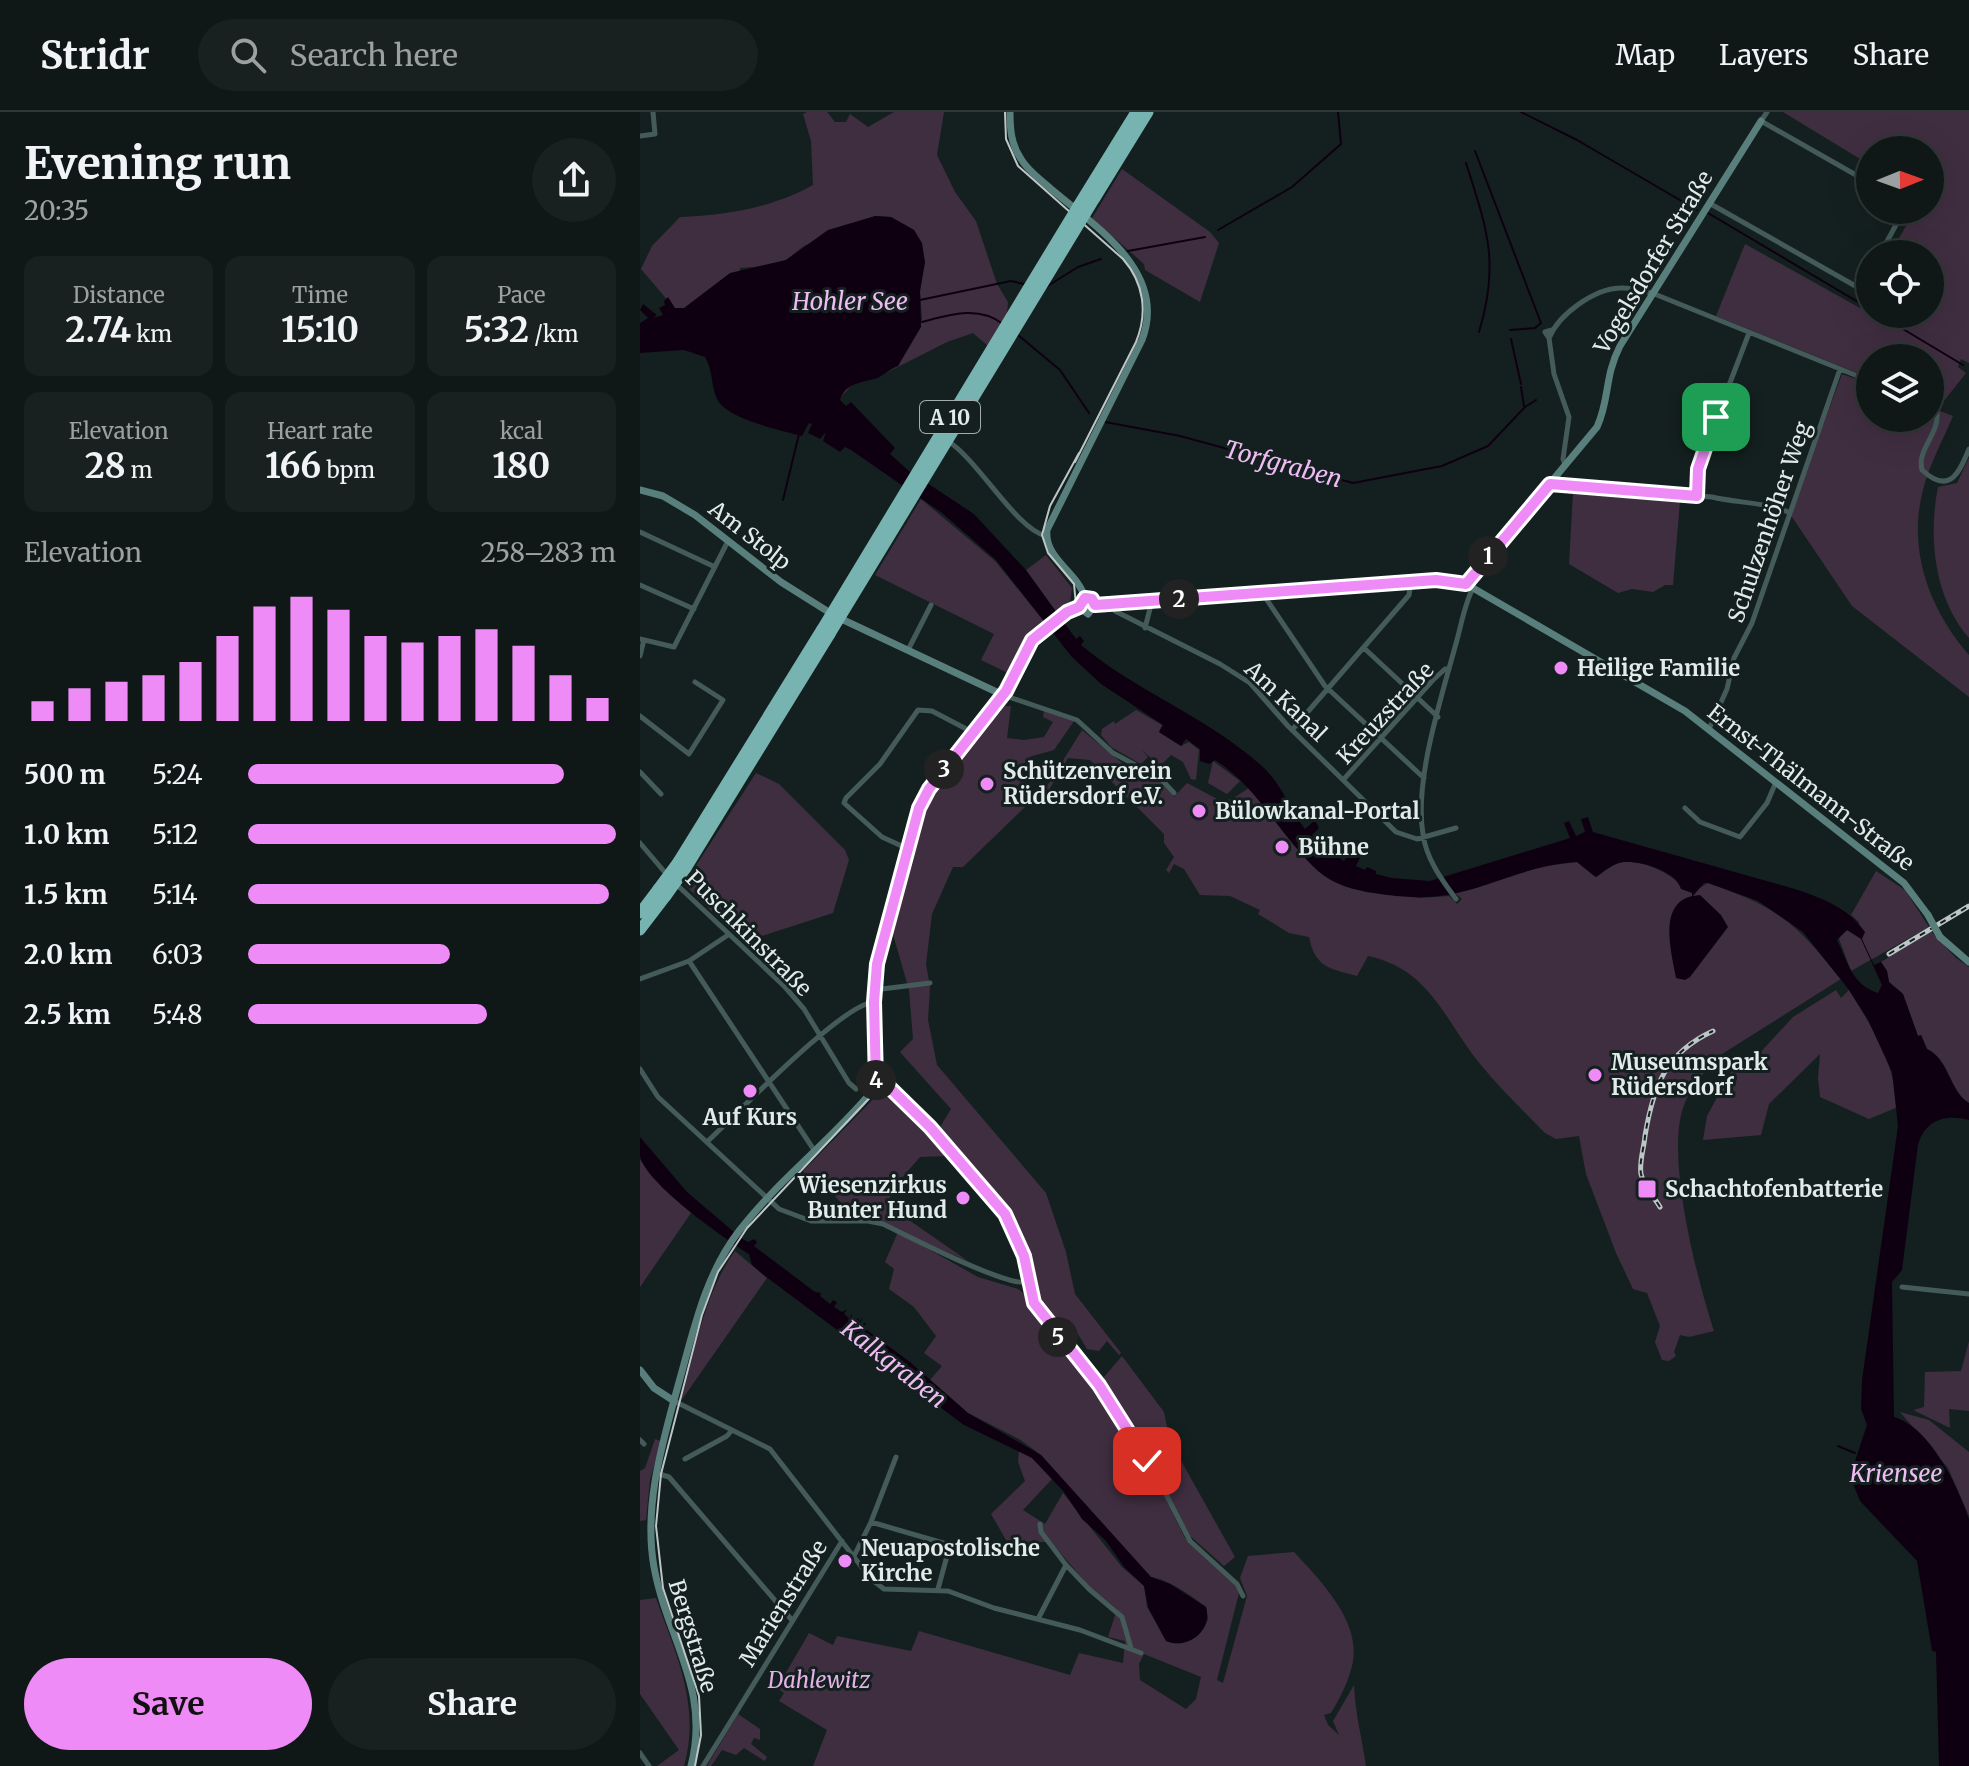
<!DOCTYPE html>
<meta charset="utf-8">
<style>
:root{--surface:#0f1817;--page:#182120;--text:#f1f3f6;--muted:#9ba0a1;--line:#2f3736;--accent:#ef8bf7}
body{margin:0;font-family:Merriweather,serif;background:var(--page);color:var(--text);height:100vh;display:flex;flex-direction:column;font-size:30px;white-space:nowrap}
*{box-sizing:border-box;margin:0}
p{font-size:26px;color:var(--muted)}
.icon{flex:none;width:44px;height:44px;fill:none;stroke:currentColor;stroke-width:2;stroke-linecap:round;stroke-linejoin:round}
.map{position:relative;flex:1;overflow:hidden}
.drawer{display:flex;flex-direction:column;background:var(--surface);width:640px}
.drawer>*{flex:none}
.needle{width:52px;rotate:89deg}
.fabs{position:absolute;left:1216px;top:24px;display:grid;gap:16px}
.fabs a{display:grid;place-items:center;width:88px;height:88px;border-radius:50%;background:var(--surface);box-shadow:0 8px 32px #0002,0 0 0 2px var(--line);font-size:40px}
.pin{position:absolute;display:grid;place-items:center;width:68px;height:68px;color:#fff;margin:-34px;border-radius:16px;box-shadow:0 4px 12px #0006}
.km{position:absolute;width:40px;height:40px;margin:-20px;border-radius:50%;background:#222;color:#fff;font-size:22px;line-height:40px;text-align:center}
.round{display:grid;place-items:center;flex:none;width:84px;height:84px;border-radius:42px;background:var(--page)}
.head{display:flex;align-items:center;justify-content:space-between;height:136px;padding:0 24px}
h1{font-size:44px;font-weight:700;line-height:60px}
.metrics{display:grid;grid-template-columns:repeat(3,1fr);gap:12px;height:136px;padding:8px 24px}
.metrics div{display:grid;align-content:center;border-radius:16px;background:var(--page);text-align:center}
.metrics b{font-size:34px;font-weight:700}
.metrics small{font-size:22px;font-weight:400}
.metrics p{font-size:22px}
.chart{height:224px;padding:16px 24px}
.chart p{display:flex;justify-content:space-between}
.chart svg{width:100%;height:144px;margin-top:8px;stroke:var(--accent);stroke-width:6}
.button{display:flex;gap:16px;margin-top:auto;padding:16px 24px}
.button a{flex:1;height:92px;border-radius:48px;background:var(--accent);color:#111;font-size:32px;font-weight:700;line-height:92px;text-align:center}
.button a+a{background:var(--page);color:var(--text)}
ul{padding:0 24px;list-style:none;font-size:26px}
li{display:grid;grid-template-columns:128px 96px 1fr;align-items:center;height:60px}
li i{height:20px;border-radius:10px;background:var(--accent)}
header{display:flex;align-items:center;gap:48px;box-sizing:border-box;height:112px;padding:0 40px;background:var(--surface);border-bottom:2px solid var(--line)}
header strong{font-size:38px}
nav{display:flex;gap:44px;margin-inline-start:auto;font-size:28px}
.search{width:560px;height:72px;background:var(--page);display:flex;align-items:center;gap:20px;box-sizing:border-box;padding:0 28px;border-radius:44px;color:var(--muted);font-size:30px}
main{display:flex;flex:1;min-height:0}
.map>svg:first-child{display:block}
.green{fill:#3f2e40;fill-rule:evenodd}
.water{fill:#0f0011;fill-rule:evenodd}
.lines{fill:none;stroke-linecap:round;stroke-linejoin:round}
.stream{stroke:#0f0011;stroke-width:2}
.street{stroke:#445b5a;stroke-width:5}
.secondary{stroke:#597f7d;stroke-width:7}
.highway{stroke:#77b3b0;stroke-width:11}
.tram{stroke:#bdc6c6;stroke-width:2}
.rail-casing{stroke:#bdc6c6;stroke-width:5}
.rail{stroke:#14201f;stroke-width:2;stroke-dasharray:6;stroke-linecap:butt}
.secondary-bridge{stroke:#597f7d;stroke-width:7}
.highway-bridge{stroke:#77b3b0;stroke-width:11}
.route-casing{stroke:#fff;stroke-width:16}
.route{stroke:#ef8bf7;stroke-width:10}
.poi-dot{fill:#ef8bf7;stroke:#14201f;stroke-width:3}
.labels{text-anchor:middle;dominant-baseline:central;stroke-width:6;stroke-linejoin:round;paint-order:stroke}
.shield{fill:#14201f;stroke:#a4adad;stroke-width:2}
.shield-label{font-size:20px;font-weight:bold;fill:#e2eaea}
.street-label{font-size:22px;fill:#e2eaea;stroke:#14201f}
.poi-label{font-size:22px;font-weight:bold;fill:#e2eaea;stroke:#14201f;text-anchor:start}
.park-label{font-size:22px;font-style:italic;fill:#e5b2e8;stroke:#14201f}
.water-label{font-size:24px;font-style:italic;fill:#eebbf2;stroke:#14201f}
</style>
<header>
<strong>Stridr</strong>
<div class="search"><svg class="icon" aria-label="search" viewBox="0 0 24 24"><circle cx="10" cy="10" r="6"/><path d="M15 15l6 6"/></svg>Search here</div>
<nav><a>Map</a><a>Layers</a><a>Share</a></nav>
</header>
<main>
<section class="drawer">
<div class="head"><div><h1>Evening run</h1><p>20:35</p></div><a class="round"><svg class="icon" aria-label="share" viewBox="0 0 24 24"><path d="M12 15V3M7 8l5-5 5 5M5 13v7h14v-7"/></svg></a></div>
<div class="metrics">
<div><p>Distance</p><b>2.74<small> km</small></b></div>
<div><p>Time</p><b>15:10</b></div>
<div><p>Pace</p><b>5:32<small> /km</small></b></div>
</div>
<div class="metrics">
<div><p>Elevation</p><b>28<small> m</small></b></div>
<div><p>Heart rate</p><b>166<small> bpm</small></b></div>
<div><p>kcal</p><b>180</b></div>
</div>
<div class="chart"><p><span>Elevation</span>258–283 m</p>
<svg viewBox="0 0 160 44" preserveAspectRatio="none"><path d="M5 44V38M15 44V34M25 44V32M35 44V30M45 44V26M55 44V18M65 44V9M75 44V6M85 44V10M95 44V18M105 44V20M115 44V18M125 44V16M135 44V21M145 44V30M155 44V37"/></svg>
</div>
<ul>
<li><b>500 m</b>5:24<i style="width:86%"></i></li>
<li><b>1.0 km</b>5:12<i style="width:100%"></i></li>
<li><b>1.5 km</b>5:14<i style="width:98%"></i></li>
<li><b>2.0 km</b>6:03<i style="width:55%"></i></li>
<li><b>2.5 km</b>5:48<i style="width:65%"></i></li>
</ul>
<div class="button"><a>Save</a><a>Share</a></div>
</section>
<div class="map">
<svg width="1329" height="1654" viewBox="0 0 1329 1654">
<rect width="100%" height="100%" fill="#14201f"/>
<path class="green" d="M167,0H187L195,10H206L210,2L228,15L254,0H304L297,43L315,80L336,109L357,172L368,190L367,202L348,234L333,221L307,230L244,262L258,254L282,208L280,179L285,150L274,118L251,105L235,104L164,134L146,148L128,154L100,156V195L211,274L200,286L35,197L1,157L12,134L40,105C86,103 132,96 173,73L171,29L163,2Z
M1143,0H1329V251L1321,247L1318,255L1326,261L1300,294L1290,290V246H1230V266L1076,204L1105,132L1220,196L1230,181V202H1290V142H1250L1275,98H1290V38H1230V53Z
M482,57L570,120L579,131L560,190L505,158L504,152L452,106Z
M1202,262L1230,272V306H1290V295L1313,304C1303,328 1289,353 1283,378C1267,439 1290,498 1329,543V585L1212,494L1150,402Z
M1329,346V526C1294,486 1288,424 1298,375L1317,371Z
M933,381L1040,389L1033,473H1025L1013,480L992,477L978,481L929,452Z
M281,387L355,449L404,509L389,523L370,562L341,548L354,522L235,463Z
M406,443L432,476L430,490L416,501L386,458Z
M365,594H371L367,626L384,628L404,625L413,610L403,605L404,599L434,609L414,638L389,645L382,655L383,681L404,679L442,618L492,659L495,655L515,664L534,685L547,671L581,689L592,687L609,676L644,721L725,780L780,786L809,784L817,792L822,787L815,781L899,755L937,750L955,765C964,760 973,751 984,750C1009,748 1034,766 1053,780L1068,771C1139,796 1153,808 1201,867L1082,942C1066,957 1050,975 1043,996C1026,1047 1057,1167 1074,1219L1049,1225L1040,1223L1034,1240L1036,1244L1029,1249L1022,1248L1015,1230L1020,1214L1007,1181L993,1177L976,1141L946,1062L939,1024L916,1027L905,1021C884,999 860,977 841,953C805,910 791,857 728,844L717,864C691,857 675,856 669,825L649,821L618,802L620,798L590,784L560,783L544,757L534,752L529,761L526,758L534,745L524,731V722L450,648L428,646L403,688L386,694L323,755H313L292,802L286,852L290,875L288,908L297,953L406,1081L426,1140L435,1182L481,1241L479,1243L467,1229L459,1239L447,1237L433,1214L429,1218L443,1244L438,1247L394,1188L386,1138L375,1113L362,1094L297,1020L311,997L260,940L273,927L269,878L252,819L279,715L289,690L301,671Z
M496,598L522,613L519,620L541,634L549,630L559,638L556,668L551,667L543,650L531,643L520,654L502,638L508,645L501,652L471,635L461,623L462,617L474,609L475,612Z
M573,649L600,669L587,682L568,671Z
M116,661L139,672L205,738L209,748L193,801L103,830L44,772Z
M1236,759L1265,778L1289,815L1211,859L1198,824L1207,818L1216,822L1219,810L1211,803Z
M1291,819L1316,846L1329,855V991C1309,979 1310,948 1287,937L1281,923L1278,924L1263,882L1249,870L1247,859L1241,850Z
M1196,878L1201,886L1209,878C1233,916 1253,949 1258,995L1229,1007L1180,985L1178,966L1180,942L1129,992L1121,1023L1063,1028L1067,1004L1093,956L1117,944L1153,905Z
M244,976L294,1025L293,1027L308,1044L280,1045L249,1081L253,1097L328,1149L219,1102L215,1106L192,1081L170,1070L163,1059Z
M0,1048L51,1101L0,1175Z
M258,1120L338,1165L378,1177L387,1184L390,1197L406,1221L458,1279L513,1362L545,1426L593,1470L599,1481L577,1568L583,1571L607,1484L600,1466L608,1444L654,1440C679,1467 720,1508 713,1549C710,1567 700,1586 691,1601L684,1603L688,1613L699,1623L693,1609L714,1573C715,1601 722,1626 726,1654H173L187,1618L139,1589L144,1581L137,1576L169,1521L193,1533L197,1524L271,1539L279,1519L430,1563L439,1541L483,1551L485,1529L468,1525L477,1497L448,1473L411,1430H396L389,1444L366,1428L351,1402L385,1369L378,1350L379,1338L392,1346L412,1367L383,1398L405,1412L423,1381L482,1455L504,1474L507,1495L526,1529C544,1536 562,1526 568,1507L566,1495C552,1484 528,1467 511,1465L401,1343L379,1327L328,1301L290,1268L302,1254L284,1241L296,1224L274,1195L249,1177L254,1157L245,1150ZM504,1542L561,1565L556,1587L546,1597L500,1568L499,1552Z
M95,1139L127,1166L41,1289C55,1239 64,1182 95,1139Z
M1329,1229V1299L1309,1297L1310,1316L1273,1298L1284,1295L1285,1260L1321,1259Z
M482,1244L524,1300L530,1329L595,1445L584,1454L549,1423L463,1277L464,1265Z
M1260,1300L1289,1308L1329,1340V1404L1308,1356Z
M15,1327L21,1329L10,1368L6,1408L0,1409V1359L5,1356Z
M16,1486C36,1543 61,1593 44,1654H17L39,1638L0,1582V1488Z
M98,1602L120,1617V1628L114,1626L111,1632L127,1645L125,1649L104,1636L96,1643L82,1638L71,1654H67Z"/>
<path class="water" d="M235,104L251,105L274,118L282,131L285,150L280,179L281,215L258,254C248,257 243,265 234,267C219,271 205,272 200,288L206,294L211,290L255,336L250,342L269,359L334,402L386,458L436,527L440,524L444,529L441,533C497,580 570,606 624,656C642,673 650,698 665,717L675,708L679,716L672,723L682,733L689,725H693L697,730L689,738L704,749L710,740L720,746L716,754L725,758L727,755L736,759V762L752,766L790,769L930,726L924,711L929,709L936,724L945,720L941,707L948,705L953,720L1155,777C1182,786 1209,796 1225,820L1222,827L1234,853L1241,850L1247,859L1249,870L1263,882L1278,924L1281,923L1287,937C1310,948 1309,979 1329,991V1008C1305,1002 1285,1008 1278,1033L1262,1158L1252,1170L1254,1305C1290,1315 1318,1374 1329,1407V1654H1299L1296,1540L1292,1539L1277,1449L1220,1389L1210,1364L1227,1313L1221,1297L1222,1268L1258,1014L1252,960L1228,908L1209,878L1163,820L1118,789L1068,771H1064L1053,784L1060,783L1081,803L1088,815L1050,865L1045,868L1036,866C1032,843 1017,792 1052,784V781L1041,777C1036,759 1002,749 984,750C974,750 964,760 956,765L937,750C891,752 852,775 807,783C783,787 758,785 734,781C714,778 694,773 678,759C640,724 619,676 575,648L569,652L560,649V637L546,627L541,634L519,620L523,613L461,572L431,544L356,448L302,401L211,338L205,335L200,340L183,329L186,320L180,327L168,321L172,312L169,311L162,324C141,318 88,308 77,287C71,274 73,258 65,245L44,238L0,241V211L8,206L0,198L3,192L17,203L13,206L23,203L19,196L25,193L24,189L28,185L35,196H44L90,161L146,148L188,118ZM1207,818L1221,827L1242,873L1238,881C1212,873 1208,850 1197,828Z
M0,1025L47,1080L101,1126L108,1130L114,1127L117,1130L114,1134L175,1180L181,1181L180,1184L190,1192L193,1188L197,1190L194,1195L202,1200L207,1197L204,1202L209,1206L212,1202L213,1209L219,1206L218,1212L222,1206L220,1213L226,1211L224,1216L270,1250L328,1301L401,1343L511,1465L530,1472L566,1495C573,1519 547,1538 526,1529L508,1495L504,1474L484,1455L466,1429L442,1407L424,1380L392,1346L324,1313L125,1164L112,1153L109,1142C85,1127 5,1071 0,1044C0,1038 0,1031 0,1025Z"/>
<g class="lines">
<path class="stream" d="M881,0L937,28L1057,98
M835,39L901,211L895,216L870,218
M826,51C847,117 860,151 839,220
M1068,101L1230,197
M578,118L652,75L701,32L698,0
M488,139L565,125
M406,175L438,155L461,147
M280,188L371,169L384,172
M1238,202L1323,253
M282,210C309,203 338,193 363,212
M378,223L420,258L449,301
M871,227L881,272
M881,275L884,294
M465,310L540,324L713,371L802,354L848,334L885,295L896,288
M143,388L159,322
M1198,1334L1215,1341"/>
<path class="street" d="M1127,0L1121,9L1230,71
M0,24L15,22L13,0
M1069,91L1219,176
M1244,135L1264,98
M912,218L905,220L909,226L914,262L929,305L923,347L925,353
M909,226C919,202 954,177 980,176C990,175 1002,179 1012,181L1230,269
M1290,292L1296,296C1303,320 1276,336 1282,358C1309,383 1319,362 1329,337
M308,329C339,349 376,417 406,424
M910,372L1072,385C1097,391 1124,390 1148,400
M1057,384L1062,344L1109,221
M0,420L75,455
M0,473L54,497
M626,481L627,488L685,574L784,666
M472,492L475,499L580,552L610,571L648,614L756,720L777,727L816,716
M505,516L512,489
M0,527L34,535L88,429
M724,536L798,605
M268,538L291,493
M0,544L4,528
M363,583L437,608L473,641L520,666L534,681
M0,604L49,642L83,588L55,570
M1069,617L1087,577L1094,546L1112,511L1200,257
M652,618L769,483L771,470
M0,660L21,682
M704,667L793,568L805,557H809
M1045,696L1060,710L1100,725L1127,691L1136,670
M0,731L28,764
M266,736L242,725L204,691L206,686L240,652L278,598L292,599L334,621
M35,771L145,875L164,897L209,971L216,977
M816,787C801,767 786,746 783,722C774,669 801,587 815,535C821,515 824,493 833,476
M49,849L174,1038
M0,867L49,849L88,823
M234,878L290,871
M0,957L18,985L139,1097L171,1109H228L243,1112C266,1123 368,1176 387,1170
M236,969L248,974L290,1015L365,1102L384,1144L388,1176L400,1202L459,1273L516,1363L550,1429L597,1472L603,1484
M69,1028C98,1001 202,892 234,890
M1262,1175L1329,1182
M34,1289L130,1337L231,1467L244,1477L308,1479L354,1496L440,1518L501,1541
M0,1328L4,1332
M45,1347L87,1324L92,1318
M16,1361L29,1365L151,1507
M231,1410L310,1433L298,1477
M400,1412L401,1420L426,1453L449,1477L482,1505L491,1536
M214,1444L231,1410L256,1345
M398,1507L426,1453
M0,1641L9,1654
M63,1654L202,1429"/>
<path class="secondary" d="M370,0C370,17 371,32 381,47C388,59 401,68 411,77C456,115 528,160 502,228L407,418C404,447 438,460 445,486
M0,378L23,384L55,403L141,470L195,504L363,583
M826,472L957,315C970,287 964,265 980,234L1121,9
M455,493L796,468L826,472L1045,599L1264,771L1288,803
M1300,825L1329,850
M0,1258L14,1276L34,1289
M51,1654C71,1577 27,1527 14,1455C3,1393 23,1329 39,1270C54,1217 65,1163 99,1119C139,1067 192,1028 233,978C244,952 232,908 234,878C239,823 259,748 279,696C296,657 331,627 356,593C370,573 378,549 391,529C404,510 432,504 443,487L450,486L455,493L448,502L439,495"/>
<path class="highway" d="M455,86L508,0
M438,94L496,0
M38,750L182,517
M46,756L190,522
M0,801L18,777
M0,818L26,784"/>
<path class="tram" d="M365,0L366,27L378,54L483,147C504,171 508,201 496,230L435,350
M55,1654L61,1623L59,1584L23,1476L16,1414L21,1362L62,1203L78,1160L107,1116L237,978L240,964L238,895L244,849L283,700L297,675L364,591L396,529L429,503L436,493L434,472L408,441L402,423L410,394L439,341"/>
<g class="rail-casing">
<path id="rail" d="M1249,842L1329,794
M1020,1095C1014,1085 1004,1075 1001,1062C999,1050 1004,1036 1005,1024C1013,975 1025,941 1073,919"/>
</g>
<use href="#rail" class="rail"/>
<path class="secondary-bridge" d="M1288,803L1300,825"/>
<path class="highway-bridge" d="M182,517L438,94
M190,522L455,86
M18,777L38,750
M26,784L46,756"/>
</g>
<g class="lines">
<g class="route-casing">
<path id="route" d="M507,1349L459,1273L394,1191L384,1144L365,1102L290,1015L248,974L236,969L234,890L237,852L279,696L289,677L366,579L392,528L427,500L439,495L445,486L452,487L455,493L796,468L826,472L910,372L1057,384L1058,357L1076,305"/>
</g>
<use href="#route" class="route"/>
</g>
<g class="poi-dot">
<circle cx="921" cy="556" r="8"/>
<circle cx="347" cy="672" r="8"/>
<circle cx="559" cy="699" r="8"/>
<circle cx="642" cy="735" r="8"/>
<circle cx="955" cy="963" r="8"/>
<circle cx="110" cy="979" r="8"/>
<rect x="997" y="1067" width="20" height="20" rx="4"/>
<circle cx="323" cy="1086" r="8"/>
<circle cx="205" cy="1449" r="8"/>
</g>
<g class="labels">
<rect class="shield" x="280" y="289" width="60" height="32" rx="6"/>
<g class="shield-label">
<text x="310" y="305">A 10</text>
</g>
<g class="street-label">
<text transform="translate(1013 150) rotate(-59)">Vogelsdorfer Straße</text>
<text transform="translate(1129 410) rotate(-71)">Schulzenhöher Weg</text>
<text transform="translate(110 423) rotate(38)">Am Stolp</text>
<text transform="translate(646 589) rotate(44)">Am Kanal</text>
<text transform="translate(745 601) rotate(-47)">Kreuzstraße</text>
<text transform="translate(1171 675) rotate(38)">Ernst-Thälmann-Straße</text>
<text transform="translate(109 821) rotate(45)">Puschkinstraße</text>
<text transform="translate(143 1491) rotate(-58)">Marienstraße</text>
<text transform="translate(53 1524) rotate(73)">Bergstraße</text>
</g>
<g class="poi-label">
<text x="937" y="556">Heilige Familie</text>
<text x="363" y="659">Schützenverein<tspan x="363" dy="25">Rüdersdorf e.V.</tspan></text>
<text x="575" y="699">Bülowkanal-Portal</text>
<text x="658" y="735">Bühne</text>
<text x="971" y="950">Museumspark<tspan x="971" dy="25">Rüdersdorf</tspan></text>
<text x="110" y="1005" text-anchor="middle">Auf Kurs</text>
<text x="307" y="1073" text-anchor="end">Wiesenzirkus<tspan x="307" dy="25">Bunter Hund</tspan></text>
<text x="1025" y="1077">Schachtofenbatterie</text>
<text x="221" y="1436">Neuapostolische<tspan x="221" dy="25">Kirche</tspan></text>
</g>
<g class="park-label">
<text x="179" y="1568">Dahlewitz</text>
</g>
<g class="water-label">
<text x="210" y="189">Hohler See</text>
<text transform="translate(643 352) rotate(15)">Torfgraben</text>
<text transform="translate(254 1252) rotate(38)">Kalkgraben</text>
<text x="1256" y="1361">Kriensee</text>
</g>
</g>
</svg>
<div class="fabs">
<a><svg class="needle" viewBox="-14 -14 28 28"><path d="M0-13l5 13h-10z" fill="#e53935"/><path d="M0 13l5-13h-10z" fill="#9ba0a1"/></svg></a>
<a><svg class="icon" aria-label="locate" viewBox="0 0 24 24"><circle cx="12" cy="12" r="6"/><path d="M12 2v4M12 18v4M2 12h4M18 12h4"/></svg></a>
<a><svg class="icon" aria-label="layers" viewBox="0 0 24 24"><path d="M12 4l9 5-9 5-9-5zM3 14l9 5 9-5"/></svg></a>
</div>
<div class="pin" style="left:1076px;top:305px;background:#1e9e55"><svg class="icon" aria-label="arrive" viewBox="0 0 24 24"><path d="M6 21V4h12l-3 4 3 4H6"/></svg></div>
<div class="pin" style="left:507px;top:1349px;background:#d93025"><svg class="icon" aria-label="check" viewBox="0 0 24 24"><path d="M5 12l5 5 9-10"/></svg></div>
<b class="km" style="left:848px;top:444px">1</b>
<b class="km" style="left:539px;top:487px">2</b>
<b class="km" style="left:304px;top:657px">3</b>
<b class="km" style="left:236px;top:968px">4</b>
<b class="km" style="left:418px;top:1225px">5</b>
</div>
</main>
